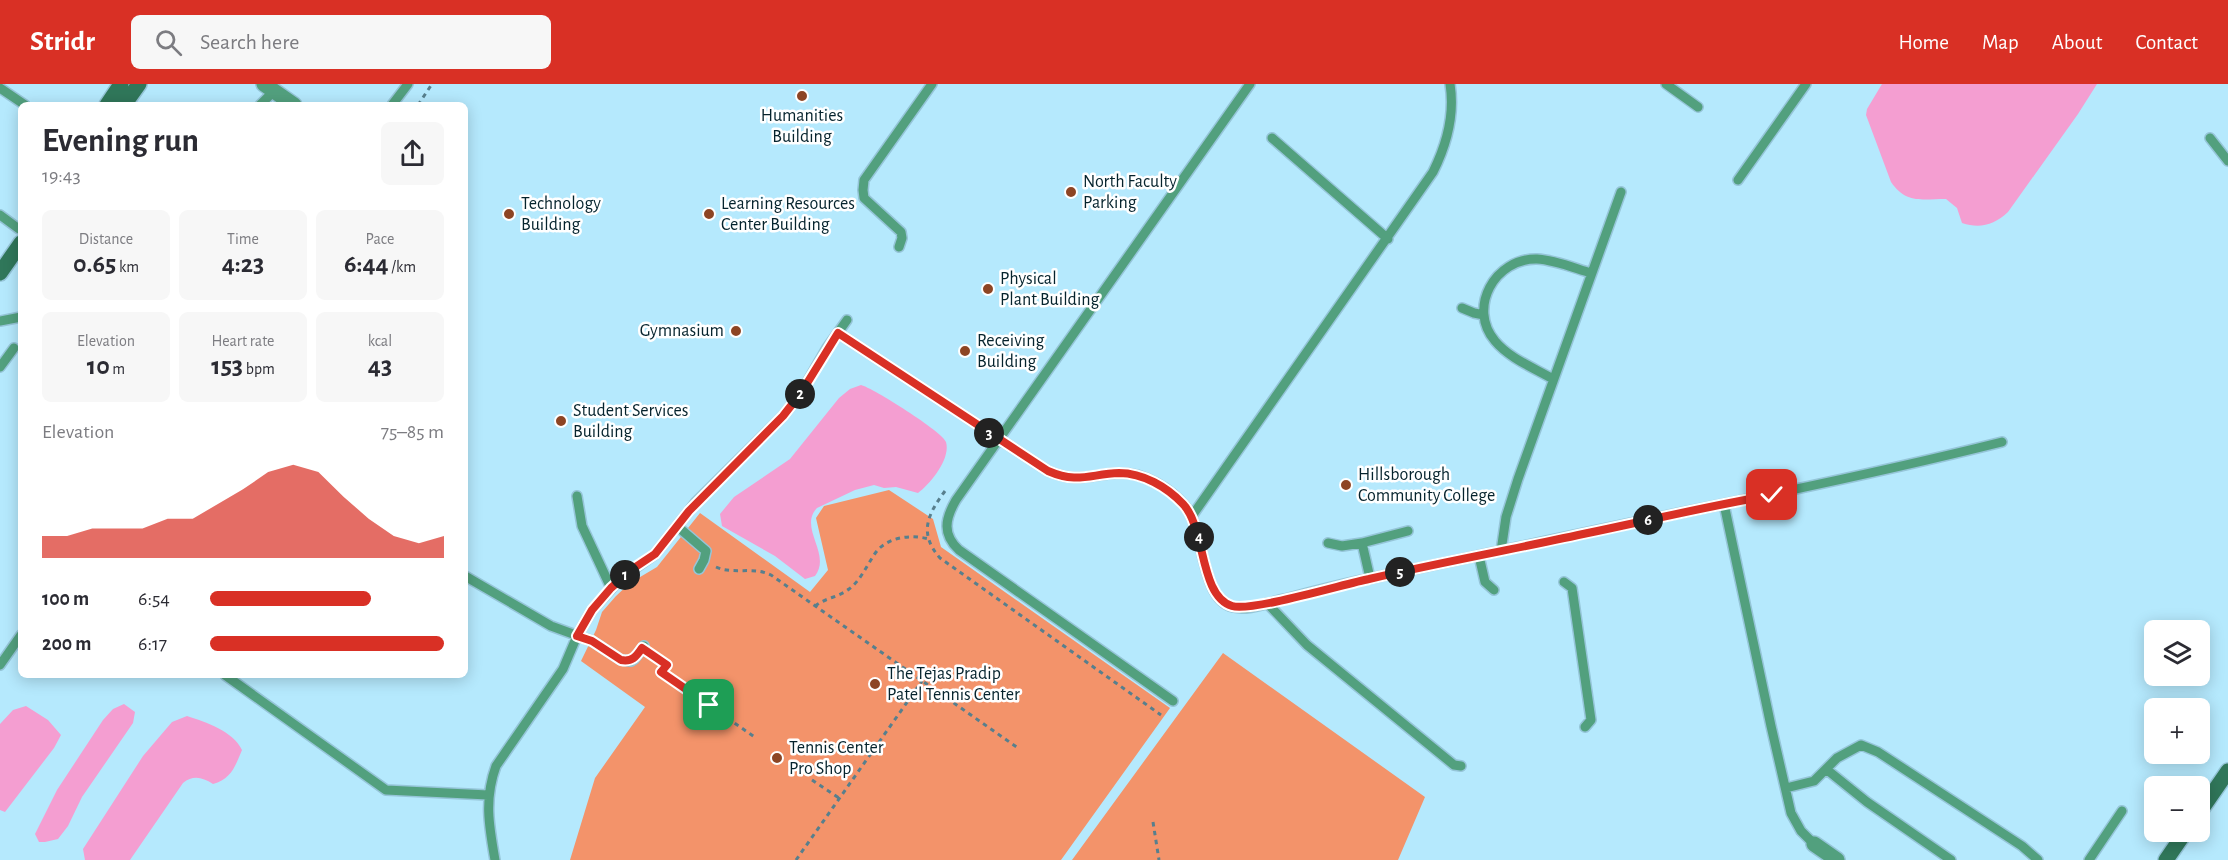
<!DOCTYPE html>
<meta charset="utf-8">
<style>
:root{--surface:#fff;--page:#f7f7f7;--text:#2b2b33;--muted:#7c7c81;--accent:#d93025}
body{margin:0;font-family:"Alegreya Sans",sans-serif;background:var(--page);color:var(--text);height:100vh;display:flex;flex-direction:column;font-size:22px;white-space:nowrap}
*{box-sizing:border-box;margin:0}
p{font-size:20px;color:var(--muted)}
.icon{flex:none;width:33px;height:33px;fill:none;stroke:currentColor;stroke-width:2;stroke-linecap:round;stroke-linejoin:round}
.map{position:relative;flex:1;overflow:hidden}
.panel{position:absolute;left:18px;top:18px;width:450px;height:576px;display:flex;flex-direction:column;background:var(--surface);border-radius:9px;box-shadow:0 3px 15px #0003}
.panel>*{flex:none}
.fabs{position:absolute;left:2144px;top:536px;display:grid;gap:12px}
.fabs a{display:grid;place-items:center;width:66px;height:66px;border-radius:9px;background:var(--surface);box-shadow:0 3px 15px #0003;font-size:30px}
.pin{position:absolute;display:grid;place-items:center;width:51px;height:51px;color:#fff;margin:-26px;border-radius:12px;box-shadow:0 3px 9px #0006}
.km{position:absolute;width:30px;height:30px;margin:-15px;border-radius:50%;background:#222;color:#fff;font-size:16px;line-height:30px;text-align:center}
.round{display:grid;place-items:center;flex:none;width:63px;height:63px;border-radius:9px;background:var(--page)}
.headline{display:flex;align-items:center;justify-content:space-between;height:102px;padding:0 24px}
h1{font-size:33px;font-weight:600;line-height:45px}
.figures{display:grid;grid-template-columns:repeat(3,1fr);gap:9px;height:102px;padding:6px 24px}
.figures div{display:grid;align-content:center;border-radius:9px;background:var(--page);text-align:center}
.figures b{font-size:26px;font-weight:600}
.figures small{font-size:16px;font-weight:400}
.figures p{font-size:16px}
.chart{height:168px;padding:12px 24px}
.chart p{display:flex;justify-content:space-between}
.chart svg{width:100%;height:108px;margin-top:6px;fill:var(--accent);opacity:.7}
ul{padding:0 24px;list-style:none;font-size:20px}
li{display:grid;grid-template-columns:96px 72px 1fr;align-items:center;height:45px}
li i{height:15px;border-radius:8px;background:var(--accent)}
header{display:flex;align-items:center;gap:36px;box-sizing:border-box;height:84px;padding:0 30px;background:var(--accent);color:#fff}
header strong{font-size:28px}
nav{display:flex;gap:33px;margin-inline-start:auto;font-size:21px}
.search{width:420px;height:54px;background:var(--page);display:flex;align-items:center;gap:15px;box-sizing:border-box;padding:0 21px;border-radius:9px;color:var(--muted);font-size:22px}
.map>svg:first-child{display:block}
.green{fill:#f3936a}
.water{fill:#f49ed1}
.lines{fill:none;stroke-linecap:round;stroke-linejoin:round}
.lane-casing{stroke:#95c5d8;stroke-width:12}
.street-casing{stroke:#95c5d8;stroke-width:18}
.secondary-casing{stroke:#95c5d8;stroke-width:18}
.path{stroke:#577f8d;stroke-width:3;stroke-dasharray:4.5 4.5;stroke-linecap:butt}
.lane{stroke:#52a07e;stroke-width:9}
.street{stroke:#52a07e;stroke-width:15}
.secondary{stroke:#30775a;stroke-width:15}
.route-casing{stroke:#fff;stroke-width:12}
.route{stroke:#d93025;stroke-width:8}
.poi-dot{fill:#8d4524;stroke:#fff;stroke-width:2}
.labels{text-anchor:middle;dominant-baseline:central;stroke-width:5;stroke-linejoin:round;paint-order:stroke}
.poi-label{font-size:18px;fill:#05232d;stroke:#fff;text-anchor:start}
</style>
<header>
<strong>Stridr</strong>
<div class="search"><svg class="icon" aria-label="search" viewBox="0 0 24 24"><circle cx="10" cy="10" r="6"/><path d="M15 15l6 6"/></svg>Search here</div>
<nav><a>Home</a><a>Map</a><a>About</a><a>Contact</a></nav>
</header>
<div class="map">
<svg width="2228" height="776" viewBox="0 0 2228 776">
<rect width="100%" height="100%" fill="#b5e9fd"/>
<path class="green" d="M889,406L933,435L941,463L1170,624L1061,776H570L595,694L645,623L581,577L596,546L602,528L616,512L630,499L657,483L700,429L810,508L828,486L816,434L824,422Z
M1223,569L1425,713L1398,776H1072Z"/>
<path class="water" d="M1882,0H2097L2078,30L2008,128C1994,141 1980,145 1962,139L1957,124L1946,115C1922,115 1906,120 1891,98L1866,31L1867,25Z
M861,301C873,304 943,348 946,358C951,375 930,400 918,409L896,403L884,404L874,401L855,406L817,424C798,444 832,470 815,492L805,495L775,472L722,442L720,430L734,413L790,375L839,314L850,305Z
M124,620L135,628L133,639L82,713L68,742L58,755L45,758H39L35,750L57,706L103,636L113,625Z
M26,622L48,636L61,651L54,664L5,728L0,726V640L13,626Z
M187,632C206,638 233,647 242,666C235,683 231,695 213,700C202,693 193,691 183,699L130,776H85L83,765L143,672L172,638Z"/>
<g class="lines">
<g class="lane-casing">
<path id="lane" d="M1666,0L1698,23
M0,4L25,21
M260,21L274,7
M392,21L408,0
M1272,54L1388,155
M2210,54L2228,77
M1738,96L1806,0
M0,131L19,145
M899,163L902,154L901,148L864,114L863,106L864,96L932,0
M1462,224L1474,229L1484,231
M0,237L21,233
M838,249L1048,387C1078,400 1091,390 1121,389C1144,389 1170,404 1185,422C1205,446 1200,515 1233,523C1249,527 1269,518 1285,515C1316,507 1346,499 1377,493C1493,469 1608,443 1724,420C1817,401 1910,381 2002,358
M0,283L14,264
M1553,295C1534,284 1509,274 1495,257C1467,224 1495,174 1537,175C1555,176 1574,184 1591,189
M577,412L582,442L611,504
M1724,420L1771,642L1791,729L1801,747L1814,760
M1192,432L1433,88C1447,60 1455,31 1450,0
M677,442L706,467L704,476L699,485
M1328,459L1342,462L1362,459L1370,494
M1362,459L1408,447
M1501,467L1506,433L1518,395L1621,108
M1479,472L1485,498L1494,506
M465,492L551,542L592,557L621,576L631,577L634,575L644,562
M1564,498L1572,504L1591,636L1585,643
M1267,519L1307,561L1454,681L1461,682
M0,581L21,551
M225,591L386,706L488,711
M1173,617L959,466C942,450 945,435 956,416L1250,0
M1826,685L1867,718L1951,776
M1786,704L1814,697L1837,674L1861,661L1878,668L2022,762L2038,776
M495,776C489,742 484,715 496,682L563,585L577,552L592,526L621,494L655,470L696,418L783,332L801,309L827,264L847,236
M2089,776L2122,727"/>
</g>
<g class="street-casing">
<path id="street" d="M264,0L294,21
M1814,760L1837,776"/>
</g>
<g class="secondary-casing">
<path id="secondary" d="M107,21L121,0
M124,21L139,0
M0,189L21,159
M2199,729L2228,687
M2166,776L2186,747"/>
</g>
<path class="path" d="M418,21L432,0
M945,407C928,430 918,449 940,474L1161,631
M716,483C734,491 753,482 771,491L1018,664
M815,522C825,514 839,513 849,505C860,497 866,483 874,471C885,453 910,450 929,455
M652,571L667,581L661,588L756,654
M812,696L839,714
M1153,738L1159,776
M796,776L922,597"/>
<use href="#lane" class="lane"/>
<use href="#street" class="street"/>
<use href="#secondary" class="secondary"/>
</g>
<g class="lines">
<g class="route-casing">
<path id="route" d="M709,621L661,588L667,581L642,564C636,573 632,578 621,576L592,557L577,552L592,526L611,504L631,486L655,470L689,427L783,332L801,309L838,249L1048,387C1078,400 1090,390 1119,389C1143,389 1167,403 1183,420C1206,444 1199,512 1232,522C1251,528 1344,500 1369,495C1434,480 1499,468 1564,454C1633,440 1703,423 1772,411"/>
</g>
<use href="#route" class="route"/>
</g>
<g class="poi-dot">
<circle cx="802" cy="12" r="6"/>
<circle cx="1071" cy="108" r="6"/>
<circle cx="509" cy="130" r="6"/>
<circle cx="709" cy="130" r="6"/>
<circle cx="988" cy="205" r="6"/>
<circle cx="736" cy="247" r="6"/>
<circle cx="965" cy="267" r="6"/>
<circle cx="561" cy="337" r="6"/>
<circle cx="1346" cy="401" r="6"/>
<circle cx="875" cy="600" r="6"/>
<circle cx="777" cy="674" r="6"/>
</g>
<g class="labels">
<g class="poi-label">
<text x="802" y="32" text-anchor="middle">Humanities<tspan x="802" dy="21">Building</tspan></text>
<text x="1083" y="98">North Faculty<tspan x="1083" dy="21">Parking</tspan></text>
<text x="521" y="120">Technology<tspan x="521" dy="21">Building</tspan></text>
<text x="721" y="120">Learning Resources<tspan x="721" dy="21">Center Building</tspan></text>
<text x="1000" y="195">Physical<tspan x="1000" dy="21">Plant Building</tspan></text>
<text x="724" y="247" text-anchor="end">Gymnasium</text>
<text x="977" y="257">Receiving<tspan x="977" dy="21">Building</tspan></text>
<text x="573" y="327">Student Services<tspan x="573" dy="21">Building</tspan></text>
<text x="1358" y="391">Hillsborough<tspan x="1358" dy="21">Community College</tspan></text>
<text x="887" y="590">The Tejas Pradip<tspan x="887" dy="21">Patel Tennis Center</tspan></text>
<text x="789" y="664">Tennis Center<tspan x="789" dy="21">Pro Shop</tspan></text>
</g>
</g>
</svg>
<div class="fabs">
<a><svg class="icon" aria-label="layers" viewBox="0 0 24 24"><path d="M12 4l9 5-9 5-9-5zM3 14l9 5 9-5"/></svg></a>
<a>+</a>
<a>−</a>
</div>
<div class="pin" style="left:709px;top:621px;background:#1e9e55"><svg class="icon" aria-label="arrive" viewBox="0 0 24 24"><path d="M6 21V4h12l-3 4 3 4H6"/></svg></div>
<div class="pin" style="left:1772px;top:411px;background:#d93025"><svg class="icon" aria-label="check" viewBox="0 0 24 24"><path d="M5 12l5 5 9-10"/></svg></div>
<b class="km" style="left:625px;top:491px">1</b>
<b class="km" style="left:800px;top:310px">2</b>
<b class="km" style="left:989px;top:349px">3</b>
<b class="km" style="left:1199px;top:453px">4</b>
<b class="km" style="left:1400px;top:488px">5</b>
<b class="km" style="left:1648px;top:436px">6</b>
<section class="panel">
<div class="headline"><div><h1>Evening run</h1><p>19:43</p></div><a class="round"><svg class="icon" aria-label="share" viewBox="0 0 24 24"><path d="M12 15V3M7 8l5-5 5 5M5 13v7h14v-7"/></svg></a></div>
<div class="figures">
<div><p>Distance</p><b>0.65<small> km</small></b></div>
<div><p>Time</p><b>4:23</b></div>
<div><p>Pace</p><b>6:44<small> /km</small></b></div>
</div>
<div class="figures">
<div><p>Elevation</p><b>10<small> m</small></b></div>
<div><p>Heart rate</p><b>153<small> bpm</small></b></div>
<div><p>kcal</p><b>43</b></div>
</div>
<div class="chart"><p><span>Elevation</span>75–85 m</p>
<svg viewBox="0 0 160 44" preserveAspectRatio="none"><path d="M0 44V35L10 35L20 32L30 32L40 32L50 28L60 28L70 22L80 16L90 9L100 6L110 9L120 19L130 28L140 35L150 38L160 35V44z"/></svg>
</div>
<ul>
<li><b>100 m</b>6:54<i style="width:69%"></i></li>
<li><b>200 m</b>6:17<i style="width:100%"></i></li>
</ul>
</section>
</div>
